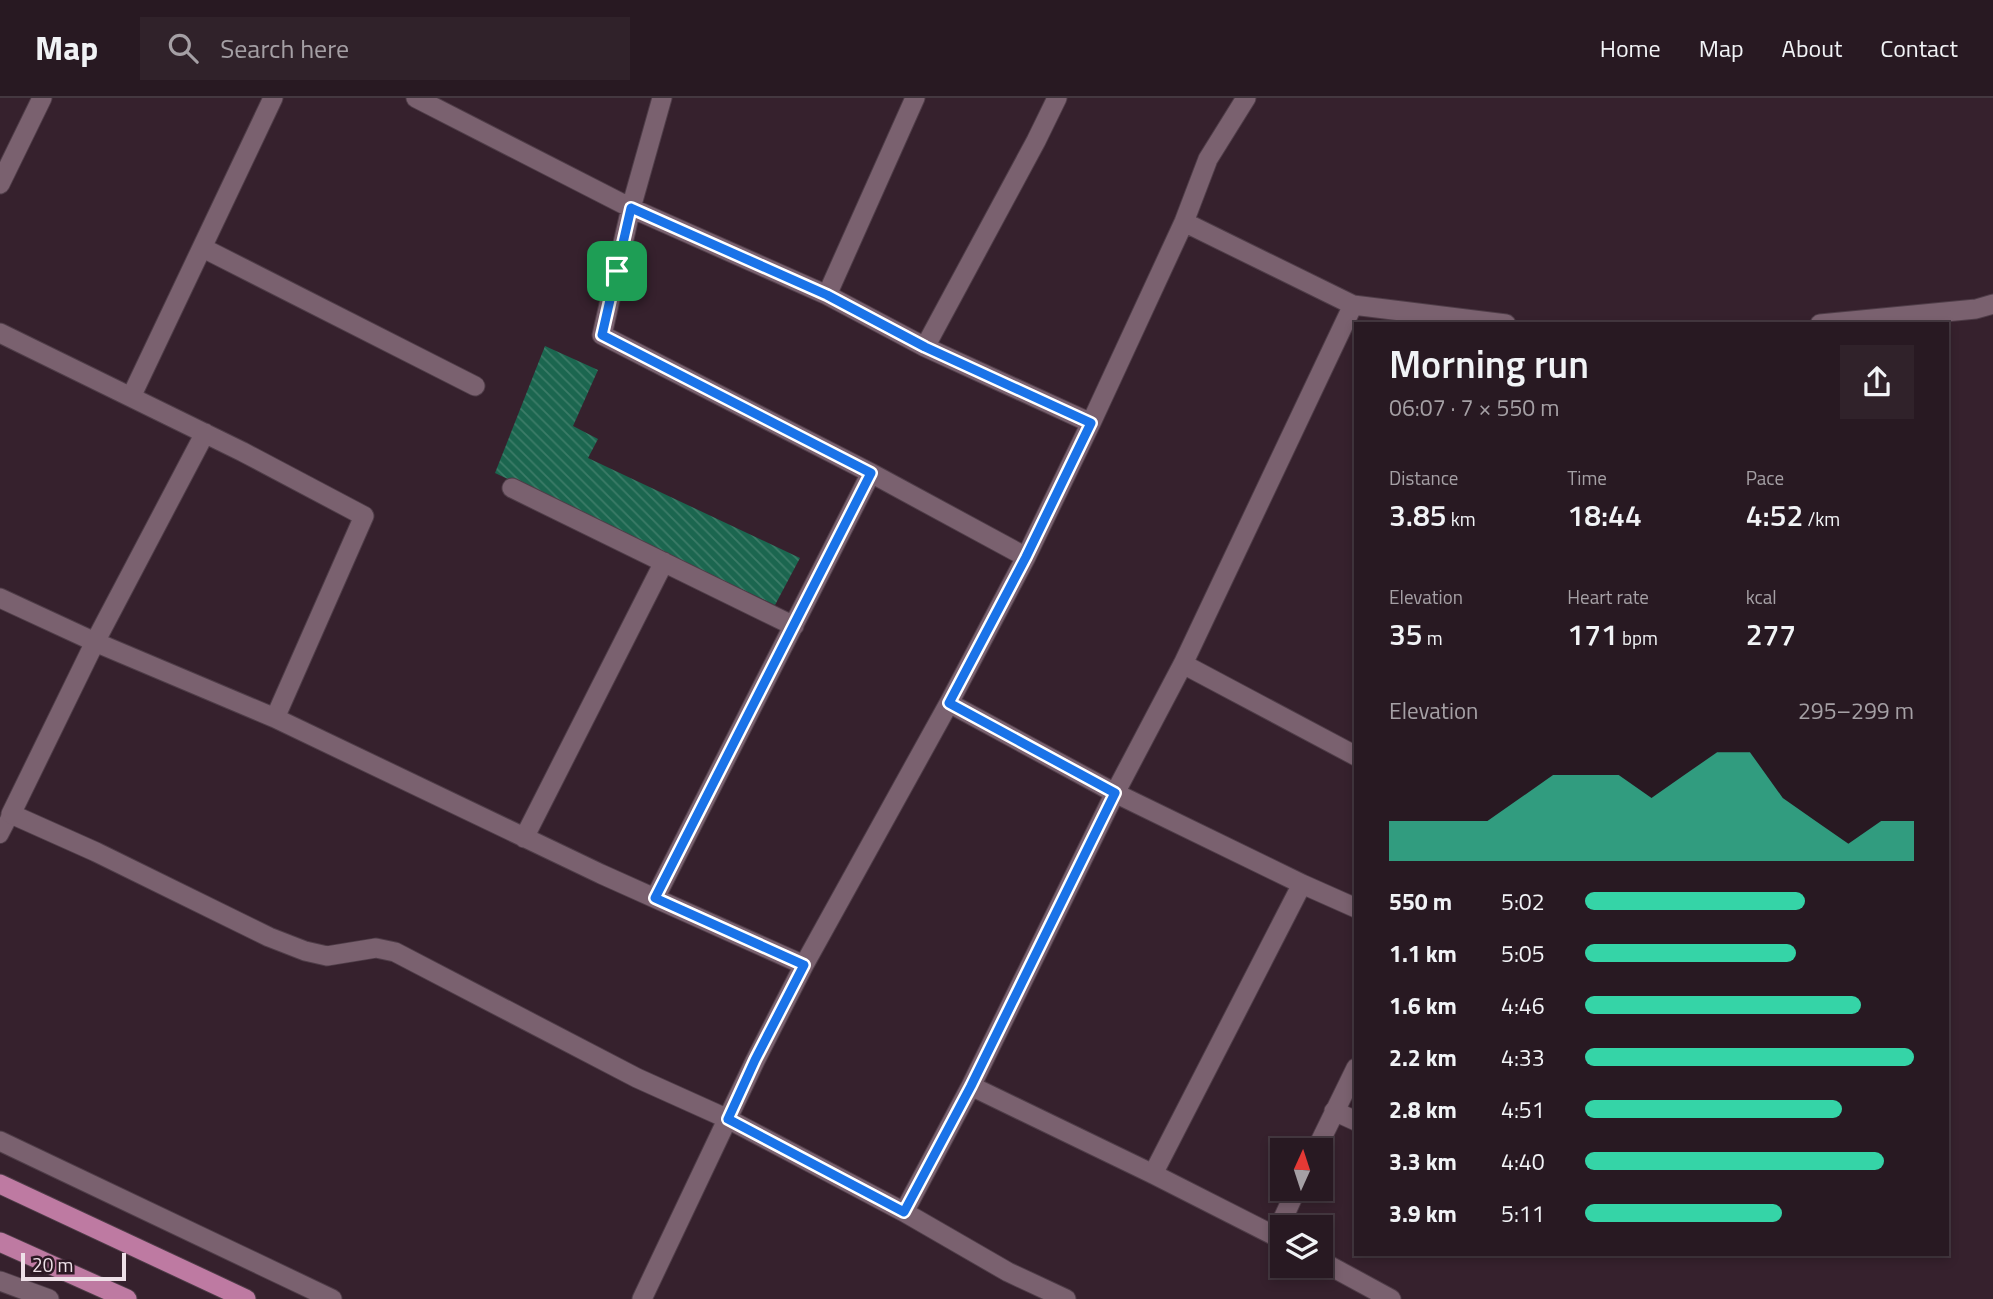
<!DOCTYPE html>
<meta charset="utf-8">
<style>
:root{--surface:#281922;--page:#30222a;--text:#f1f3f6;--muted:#a5a0a5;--line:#443840;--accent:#35d4a7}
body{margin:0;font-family:"Titillium Web",sans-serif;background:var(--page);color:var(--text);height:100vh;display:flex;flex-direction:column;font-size:26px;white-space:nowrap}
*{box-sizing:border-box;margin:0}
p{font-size:23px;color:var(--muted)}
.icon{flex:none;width:38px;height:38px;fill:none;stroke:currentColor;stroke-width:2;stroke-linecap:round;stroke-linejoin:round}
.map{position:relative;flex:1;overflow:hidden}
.sheet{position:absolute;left:1354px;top:224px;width:595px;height:934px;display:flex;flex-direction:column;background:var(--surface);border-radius:0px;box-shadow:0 4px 10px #0003,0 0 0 2px var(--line)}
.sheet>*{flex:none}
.needle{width:46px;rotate:3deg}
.buttons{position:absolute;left:1270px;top:1040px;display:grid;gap:14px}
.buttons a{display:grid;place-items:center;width:63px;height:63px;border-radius:0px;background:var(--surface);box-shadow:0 4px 10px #0003,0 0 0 2px var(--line);font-size:35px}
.scale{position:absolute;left:21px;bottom:18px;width:105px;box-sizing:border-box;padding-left:7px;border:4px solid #eee0e8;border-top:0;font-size:19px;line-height:24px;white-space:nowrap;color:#eee0e8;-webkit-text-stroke:5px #2c1823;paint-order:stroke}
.pin{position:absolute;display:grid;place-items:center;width:60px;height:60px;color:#fff;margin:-30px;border-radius:14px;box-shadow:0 4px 10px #0006}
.round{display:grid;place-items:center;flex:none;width:74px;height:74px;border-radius:0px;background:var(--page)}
.overview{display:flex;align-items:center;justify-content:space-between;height:119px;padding:0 35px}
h1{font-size:38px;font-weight:600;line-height:52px}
.stats{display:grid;grid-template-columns:repeat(3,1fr);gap:10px;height:119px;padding:7px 35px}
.stats div{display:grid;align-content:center}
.stats b{font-size:30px;font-weight:600}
.stats small{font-size:19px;font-weight:400}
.stats p{font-size:19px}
.chart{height:196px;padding:14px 35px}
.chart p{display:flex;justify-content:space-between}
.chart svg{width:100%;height:126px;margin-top:7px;fill:var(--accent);opacity:.7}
ul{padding:0 35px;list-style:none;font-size:23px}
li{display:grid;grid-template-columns:112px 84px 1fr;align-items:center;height:52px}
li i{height:18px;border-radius:9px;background:var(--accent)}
header{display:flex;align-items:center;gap:42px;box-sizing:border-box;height:98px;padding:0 35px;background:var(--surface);border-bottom:2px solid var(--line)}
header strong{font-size:33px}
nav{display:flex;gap:38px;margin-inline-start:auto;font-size:24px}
.search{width:490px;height:63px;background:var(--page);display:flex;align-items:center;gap:18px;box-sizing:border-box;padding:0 24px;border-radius:0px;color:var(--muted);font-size:26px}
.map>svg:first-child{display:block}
.building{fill:url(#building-back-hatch)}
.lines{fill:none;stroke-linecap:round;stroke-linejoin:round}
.service-casing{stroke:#4f3d48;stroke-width:18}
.minor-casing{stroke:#4f3d48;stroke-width:21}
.tertiary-casing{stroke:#4f3d48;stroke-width:21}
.primary-casing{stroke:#4f3d48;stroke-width:21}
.service{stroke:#7a616f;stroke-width:16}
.minor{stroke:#7a616f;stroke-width:19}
.tertiary{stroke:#7a616f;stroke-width:19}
.primary{stroke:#be7aa2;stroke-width:19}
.route-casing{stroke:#fff;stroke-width:14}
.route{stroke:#1a73e8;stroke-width:9}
</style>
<header>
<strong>Map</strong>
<div class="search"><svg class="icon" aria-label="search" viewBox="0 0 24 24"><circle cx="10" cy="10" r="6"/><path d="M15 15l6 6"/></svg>Search here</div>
<nav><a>Home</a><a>Map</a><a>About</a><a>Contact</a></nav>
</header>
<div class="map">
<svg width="1993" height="1201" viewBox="0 0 1993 1201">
<defs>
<pattern id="building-back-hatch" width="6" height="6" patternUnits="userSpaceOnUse" patternTransform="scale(1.75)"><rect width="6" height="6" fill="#1b664f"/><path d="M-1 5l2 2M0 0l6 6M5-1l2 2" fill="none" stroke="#3c7c68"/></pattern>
</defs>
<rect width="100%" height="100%" fill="#36212d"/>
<path class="building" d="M545,248L598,272L573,328L598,341L588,360L800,460L775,507L495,375Z"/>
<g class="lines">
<g class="service-casing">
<path id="service" d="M0,737L11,716"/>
</g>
<g class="minor-casing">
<path id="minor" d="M416,0L631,110L827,197L925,249L1091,325
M662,0L631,110L602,237L871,375L1026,459
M0,86L42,0
M1184,124L1353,207L1506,226
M203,150L475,288
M827,197L915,0
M1820,226L1976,211L1993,206
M0,235L243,354L364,418L275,620L601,776L804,867
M925,249L1036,43L1057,0
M131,299L273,0
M205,335L95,544L11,716L96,754L269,839L305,853L327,858L376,850L395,854L637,980L728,1021L904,1114L1008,1174L1066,1201
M512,390L794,528
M0,500L95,544L275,620
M1183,566L1356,658
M949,605L1115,695L1302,786L1356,810
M524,740L664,464
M655,800L871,375
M971,988L1153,1076L1283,1142
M1334,1013L1356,1023
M1316,1052L1356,970
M1153,1076L1302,786
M904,1114L971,988L1115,695L1183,566L1353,207
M1275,1138L1297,1090
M1321,1163L1391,1201
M642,1201L755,963L804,867L949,605L1026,459L1091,325L1184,124L1208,61L1246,0"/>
</g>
<g class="tertiary-casing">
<path id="tertiary" d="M0,1043L332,1201
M0,1183L49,1201"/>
</g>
<g class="primary-casing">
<path id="primary" d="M0,1086L246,1201
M0,1144L127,1201"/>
</g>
<use href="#service" class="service"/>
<use href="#minor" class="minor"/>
<use href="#tertiary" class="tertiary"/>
<use href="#primary" class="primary"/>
</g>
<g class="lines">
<g class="route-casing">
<path id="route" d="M631,110L827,197L925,249L1091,325L1026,459L949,605L1115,695L971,988L904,1114L728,1021L755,962L804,867L655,800L871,375L602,237Z"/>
</g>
<use href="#route" class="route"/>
</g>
</svg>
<div class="buttons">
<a><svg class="needle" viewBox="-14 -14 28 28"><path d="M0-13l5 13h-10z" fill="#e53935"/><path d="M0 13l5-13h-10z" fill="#a5a0a5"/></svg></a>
<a><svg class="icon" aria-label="layers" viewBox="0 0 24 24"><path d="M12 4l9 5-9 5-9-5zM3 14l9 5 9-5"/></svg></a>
</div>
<div class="scale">20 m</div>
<div class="pin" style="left:617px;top:173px;background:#1e9e55"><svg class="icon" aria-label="arrive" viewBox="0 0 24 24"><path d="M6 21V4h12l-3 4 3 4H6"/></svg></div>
<section class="sheet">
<div class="overview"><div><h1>Morning run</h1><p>06:07 · 7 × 550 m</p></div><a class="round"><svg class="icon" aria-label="share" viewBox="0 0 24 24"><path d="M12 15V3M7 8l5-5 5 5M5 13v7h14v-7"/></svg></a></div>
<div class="stats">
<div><p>Distance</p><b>3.85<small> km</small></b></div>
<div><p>Time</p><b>18:44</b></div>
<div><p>Pace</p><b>4:52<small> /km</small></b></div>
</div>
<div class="stats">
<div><p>Elevation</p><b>35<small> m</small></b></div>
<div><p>Heart rate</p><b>171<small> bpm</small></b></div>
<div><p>kcal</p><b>277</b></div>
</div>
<div class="chart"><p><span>Elevation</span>295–299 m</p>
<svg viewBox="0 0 160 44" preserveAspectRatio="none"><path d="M0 44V30L10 30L20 30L30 30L40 22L50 14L60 14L70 14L80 22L90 14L100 6L110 6L120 22L130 30L140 38L150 30L160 30V44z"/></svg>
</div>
<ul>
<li><b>550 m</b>5:02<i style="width:67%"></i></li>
<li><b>1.1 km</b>5:05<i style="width:64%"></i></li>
<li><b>1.6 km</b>4:46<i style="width:84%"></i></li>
<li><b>2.2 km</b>4:33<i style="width:100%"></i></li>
<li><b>2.8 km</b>4:51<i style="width:78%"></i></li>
<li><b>3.3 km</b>4:40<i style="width:91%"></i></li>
<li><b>3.9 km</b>5:11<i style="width:60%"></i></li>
</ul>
</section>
</div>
